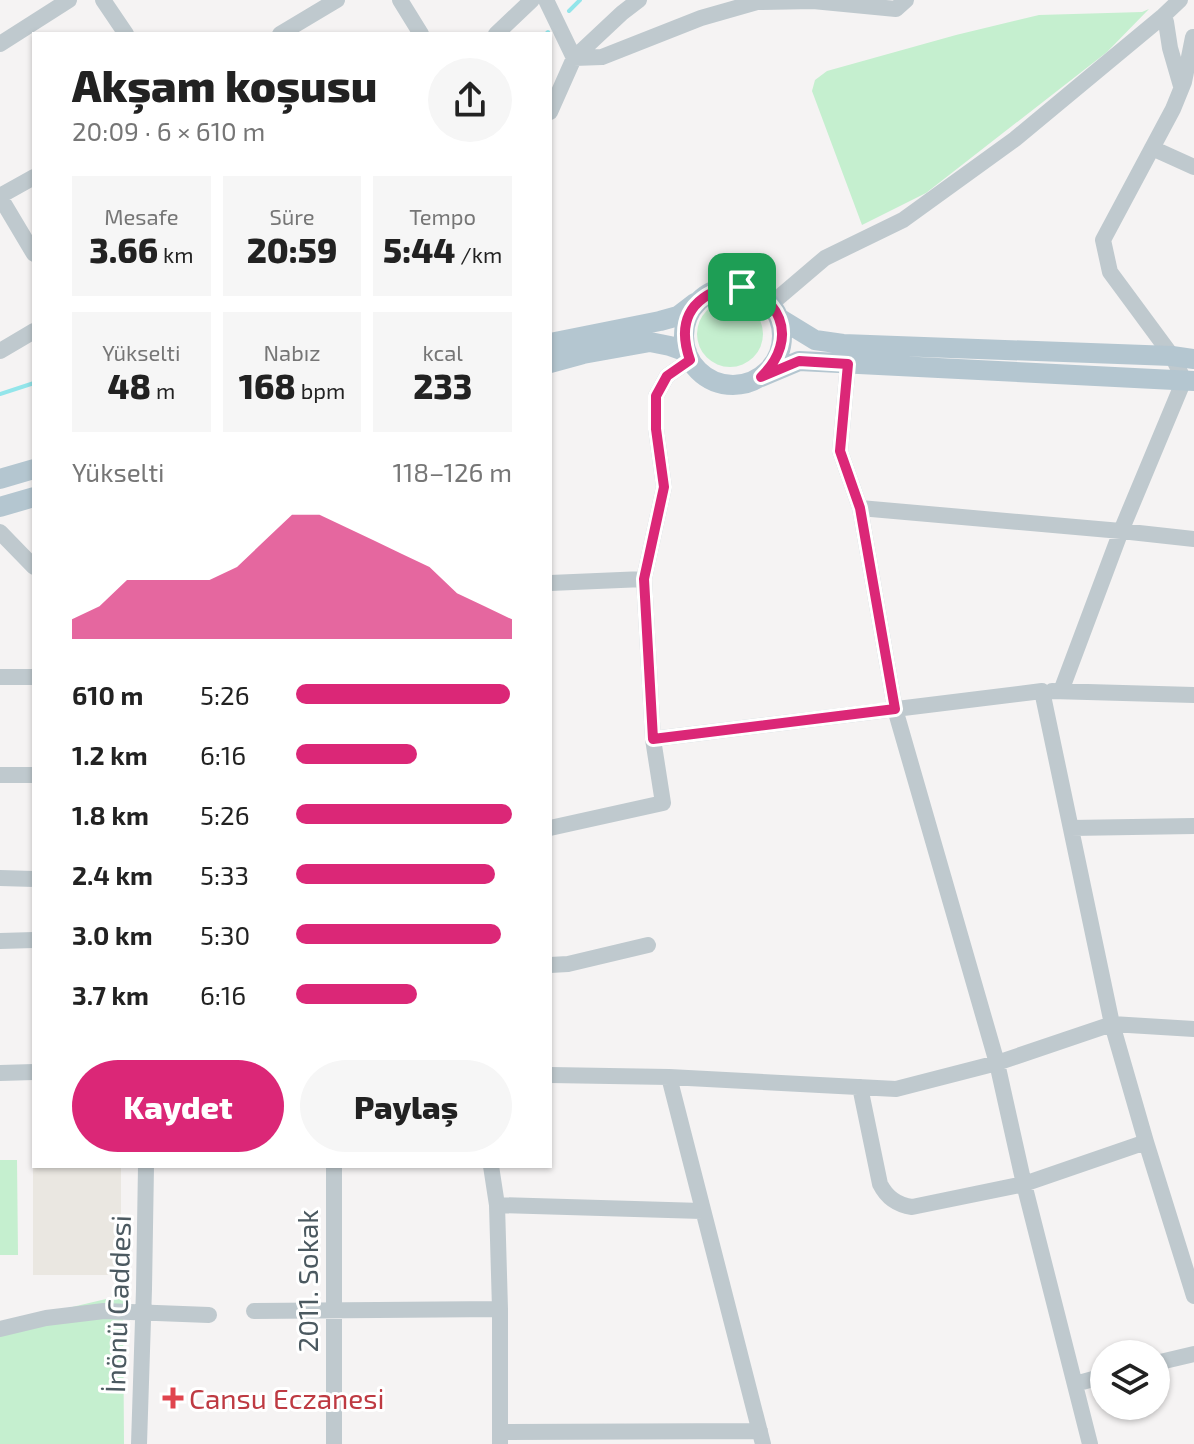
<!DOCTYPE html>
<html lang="tr">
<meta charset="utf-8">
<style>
:root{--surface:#fff;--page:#f6f6f6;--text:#222;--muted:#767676;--accent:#db2777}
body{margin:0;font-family:"Exo 2",sans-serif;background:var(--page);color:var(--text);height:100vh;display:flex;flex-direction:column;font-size:30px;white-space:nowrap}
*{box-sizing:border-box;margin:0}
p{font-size:26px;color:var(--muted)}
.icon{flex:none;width:44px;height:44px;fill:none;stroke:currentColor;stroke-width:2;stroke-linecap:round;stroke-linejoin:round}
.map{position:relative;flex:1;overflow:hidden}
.sheet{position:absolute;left:32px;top:32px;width:520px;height:1136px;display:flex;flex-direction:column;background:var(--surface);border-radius:0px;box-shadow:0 2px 6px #0004}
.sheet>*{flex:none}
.buttons{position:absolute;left:1090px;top:1340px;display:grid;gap:16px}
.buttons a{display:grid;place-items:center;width:80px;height:80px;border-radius:50%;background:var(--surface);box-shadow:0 2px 6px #0004;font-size:40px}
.pin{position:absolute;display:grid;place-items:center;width:68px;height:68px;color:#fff;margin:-34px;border-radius:16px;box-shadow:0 4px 12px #0006}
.round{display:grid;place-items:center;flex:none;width:84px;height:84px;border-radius:42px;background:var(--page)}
.head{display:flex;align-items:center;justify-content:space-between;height:136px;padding:0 40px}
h1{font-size:44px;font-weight:800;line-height:60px}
.figures{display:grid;grid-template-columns:repeat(3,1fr);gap:12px;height:136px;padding:8px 40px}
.figures div{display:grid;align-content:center;border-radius:0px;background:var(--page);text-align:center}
.figures b{font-size:34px;font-weight:800}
.figures small{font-size:22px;font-weight:400}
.figures p{font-size:22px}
.chart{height:224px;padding:16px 40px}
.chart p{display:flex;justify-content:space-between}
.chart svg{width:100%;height:144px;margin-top:8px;fill:var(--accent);opacity:.7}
.primary-button{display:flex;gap:16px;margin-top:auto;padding:16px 40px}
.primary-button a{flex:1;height:92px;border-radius:48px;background:var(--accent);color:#fff;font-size:32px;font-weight:800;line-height:92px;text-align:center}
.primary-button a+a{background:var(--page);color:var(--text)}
ul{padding:0 40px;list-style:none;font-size:26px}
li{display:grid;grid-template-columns:128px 96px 1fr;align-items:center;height:60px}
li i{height:20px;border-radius:10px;background:var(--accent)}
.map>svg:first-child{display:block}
.commercial{fill:#eae7e1}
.green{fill:#c5efcf}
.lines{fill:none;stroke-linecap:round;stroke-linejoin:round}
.stream{stroke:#93e5ea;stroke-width:4}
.minor{stroke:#bfc9ce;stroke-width:16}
.major{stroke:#b4c6d0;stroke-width:20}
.route-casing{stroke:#fff;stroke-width:16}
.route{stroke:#db2777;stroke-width:10}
.health-dot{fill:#e0444e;stroke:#fff;stroke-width:3}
.labels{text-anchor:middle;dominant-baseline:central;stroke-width:6;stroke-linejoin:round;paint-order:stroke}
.street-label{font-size:28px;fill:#4b5960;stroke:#fff}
.health-label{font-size:28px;fill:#be3a42;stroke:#fff;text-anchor:start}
</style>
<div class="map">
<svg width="1194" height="1444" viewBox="0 0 1194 1444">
<rect width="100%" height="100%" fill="#f5f3f3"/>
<path class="commercial" d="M33,1113L34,1166H121V1275H33Z"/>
<path class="green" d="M1149,9L1107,52L926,193L862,225L812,91L815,80L827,71L956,35L1039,15L1142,12Z
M697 334a33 33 0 1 1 66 0a33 33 0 1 1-66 0Z
M0,1160H17L18,1255H0Z
M123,1295L124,1444H0V1324Z"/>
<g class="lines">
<path class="stream" d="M569,11L580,0
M546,34L548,32
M0,394L34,383"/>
<path class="minor" d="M103,0L126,34
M400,0L421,34
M546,0L574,58L550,112
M639,0L622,13L574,58L602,57L701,18L757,2L813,1L896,9L906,0
M1166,22L1170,48L1181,86
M280,34L337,0
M496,34L532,0
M0,44L69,0
M1152,148L1194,167
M0,196L34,177
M0,197L34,254
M771,304L825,258L903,220L1015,139L1162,17L1180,0
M0,351L34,331
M848,364L840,451L860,508L895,709L997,1063L1024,1184L1090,1444
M860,508L1121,531L1194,539
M0,532L34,567
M550,583L644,579
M0,677H34
M1052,691L1194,695
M1061,691L1121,531L1184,380L1172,356L1110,272L1103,240L1173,109L1184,82L1193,37
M653,739L1042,691L1112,1024L1146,1142L1194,1296
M0,775H34
M550,828L663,803L653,739L644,579L664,487L656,429V396L667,376L690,360
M1071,828L1194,826
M0,878L34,879
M0,941L34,940
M550,965L568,964L648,945
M0,1073L34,1072
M550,1075L669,1077L896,1089L997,1063L1112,1024L1194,1029
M669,1077L763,1444
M860,1087L880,1184C887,1198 897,1205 912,1207L1024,1184L1146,1142
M497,1205L702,1211
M500,1309V1444
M254,1311L500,1309L497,1205L491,1166
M0,1329L46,1318L104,1311L209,1315
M1156,1363L1194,1354
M1075,1384L1104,1376
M500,1432L760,1431
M139,1444L144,1289L146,1166
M334,1444V1166"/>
<path class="major" d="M684 336a49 49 0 1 1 98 0a49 49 0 1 1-98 0Z
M779,318L815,340L843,344L1172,356L1194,359
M550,343L660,321L678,316L695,303
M550,363L583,354L650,342L670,346L687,352
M761,377L799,361L1194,381
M0,479L34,469
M0,507L34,497"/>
</g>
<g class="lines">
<g class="route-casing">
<path id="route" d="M726,287C781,289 801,339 761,377L799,361L848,364L840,451L860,508L895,709L653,739L644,579L664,487L656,429V396L667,376L690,360C677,323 689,299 726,287Z"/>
</g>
<use href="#route" class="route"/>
</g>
<path class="health-dot" d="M169 1386h8v8h8v8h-8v8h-8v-8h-8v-8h8z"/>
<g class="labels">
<g class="street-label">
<text transform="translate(307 1281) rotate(-90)">2011. Sokak</text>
<text transform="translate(117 1304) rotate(-88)">İnönü Caddesi</text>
</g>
<g class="health-label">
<text x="189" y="1398">Cansu Eczanesi</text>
</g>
</g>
</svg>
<div class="buttons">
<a><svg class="icon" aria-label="layers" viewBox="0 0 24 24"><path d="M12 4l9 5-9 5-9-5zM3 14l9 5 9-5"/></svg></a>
</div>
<div class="pin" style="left:742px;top:287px;background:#1e9e55"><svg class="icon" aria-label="arrive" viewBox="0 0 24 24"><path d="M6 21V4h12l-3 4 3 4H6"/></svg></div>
<section class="sheet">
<div class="head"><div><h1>Akşam koşusu</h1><p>20:09 · 6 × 610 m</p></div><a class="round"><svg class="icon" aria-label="share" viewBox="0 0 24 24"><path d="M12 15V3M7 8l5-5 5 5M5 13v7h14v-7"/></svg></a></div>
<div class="figures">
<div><p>Mesafe</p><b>3.66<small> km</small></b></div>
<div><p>Süre</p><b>20:59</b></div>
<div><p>Tempo</p><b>5:44<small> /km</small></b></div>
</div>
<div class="figures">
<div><p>Yükselti</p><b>48<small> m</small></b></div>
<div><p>Nabız</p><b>168<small> bpm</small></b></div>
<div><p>kcal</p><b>233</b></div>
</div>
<div class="chart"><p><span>Yükselti</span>118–126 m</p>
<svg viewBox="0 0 160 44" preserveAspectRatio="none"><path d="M0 44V38L10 34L20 26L30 26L40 26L50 26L60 22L70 14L80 6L90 6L100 10L110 14L120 18L130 22L140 30L150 34L160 38V44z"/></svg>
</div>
<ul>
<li><b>610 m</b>5:26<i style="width:99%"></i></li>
<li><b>1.2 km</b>6:16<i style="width:56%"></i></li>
<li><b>1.8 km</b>5:26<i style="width:100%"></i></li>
<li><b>2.4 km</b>5:33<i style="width:92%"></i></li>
<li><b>3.0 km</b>5:30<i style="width:95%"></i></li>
<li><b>3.7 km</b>6:16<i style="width:56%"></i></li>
</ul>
<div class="primary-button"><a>Kaydet</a><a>Paylaş</a></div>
</section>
</div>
